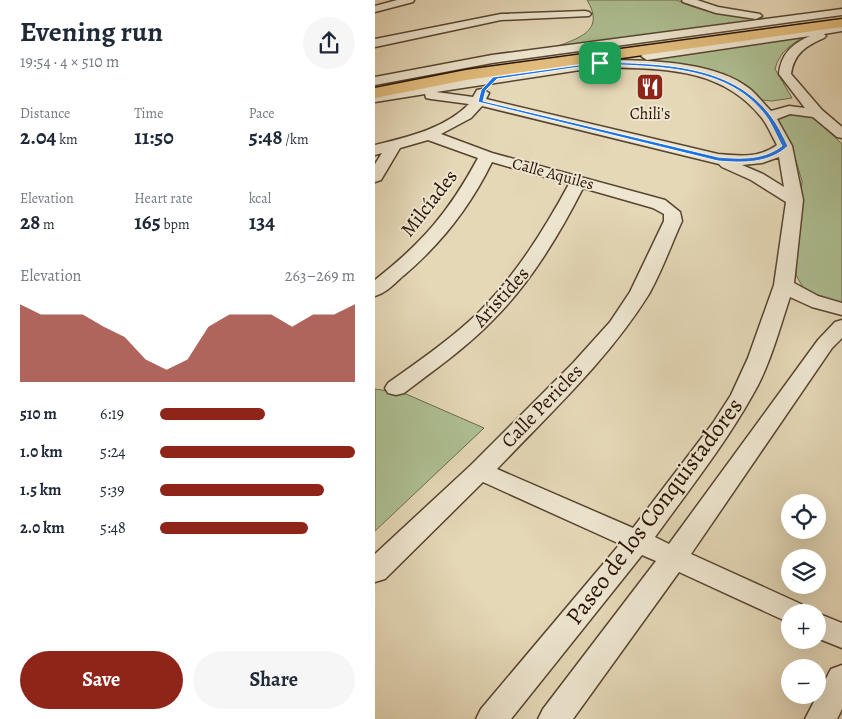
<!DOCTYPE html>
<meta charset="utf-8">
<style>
:root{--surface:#fff;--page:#f6f6f7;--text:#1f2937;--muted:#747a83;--accent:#8f2418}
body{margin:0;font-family:Alegreya,serif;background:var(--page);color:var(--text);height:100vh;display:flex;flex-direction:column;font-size:19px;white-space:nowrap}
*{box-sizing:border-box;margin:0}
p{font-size:16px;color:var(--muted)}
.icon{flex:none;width:28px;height:28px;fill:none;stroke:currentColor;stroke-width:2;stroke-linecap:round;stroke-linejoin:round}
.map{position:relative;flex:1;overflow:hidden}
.panel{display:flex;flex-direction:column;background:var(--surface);width:375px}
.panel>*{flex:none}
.controls{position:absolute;left:406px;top:494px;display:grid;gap:10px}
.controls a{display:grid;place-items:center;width:45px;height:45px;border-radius:50%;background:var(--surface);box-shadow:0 5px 20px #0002;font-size:25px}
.pin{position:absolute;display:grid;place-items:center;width:42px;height:42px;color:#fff;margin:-21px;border-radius:10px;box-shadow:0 2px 8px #0006}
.round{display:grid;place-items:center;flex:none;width:52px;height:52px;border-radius:26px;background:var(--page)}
.head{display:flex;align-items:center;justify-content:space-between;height:85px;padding:0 20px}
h1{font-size:28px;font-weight:700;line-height:38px}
.stats{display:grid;grid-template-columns:repeat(3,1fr);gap:8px;height:85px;padding:5px 20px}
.stats div{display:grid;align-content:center}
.stats b{font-size:21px;font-weight:700}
.stats small{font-size:14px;font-weight:400}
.stats p{font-size:14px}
.chart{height:140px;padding:10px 20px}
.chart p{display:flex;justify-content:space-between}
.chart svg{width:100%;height:90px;margin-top:5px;fill:var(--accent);opacity:.7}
.button{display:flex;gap:10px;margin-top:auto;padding:10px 20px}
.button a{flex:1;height:58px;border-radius:30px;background:var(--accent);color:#fff;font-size:20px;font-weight:700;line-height:58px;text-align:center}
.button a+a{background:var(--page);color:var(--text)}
ul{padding:0 20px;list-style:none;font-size:16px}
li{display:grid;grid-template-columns:80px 60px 1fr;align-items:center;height:38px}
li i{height:12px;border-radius:6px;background:var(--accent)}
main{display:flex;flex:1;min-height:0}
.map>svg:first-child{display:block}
.green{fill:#aec093;stroke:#6b6a4b}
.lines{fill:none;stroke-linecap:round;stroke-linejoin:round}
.minor-casing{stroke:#574430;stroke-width:3}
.major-casing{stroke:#281303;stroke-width:3}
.minor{fill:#eee6d0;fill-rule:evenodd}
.major{fill:#e2bc7c;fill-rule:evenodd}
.route{fill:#1a73e8;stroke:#fff;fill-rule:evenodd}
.labels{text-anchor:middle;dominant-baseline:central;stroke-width:4;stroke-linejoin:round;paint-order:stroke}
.far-poi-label{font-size:16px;fill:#281303;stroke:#eee6d0}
.far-street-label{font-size:16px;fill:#281303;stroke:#eee6d0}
.street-label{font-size:20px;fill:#281303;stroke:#eee6d0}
.near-street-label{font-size:24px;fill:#281303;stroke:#eee6d0}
</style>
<main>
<section class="panel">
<div class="head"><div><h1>Evening run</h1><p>19:54 · 4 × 510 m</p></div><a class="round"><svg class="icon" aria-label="share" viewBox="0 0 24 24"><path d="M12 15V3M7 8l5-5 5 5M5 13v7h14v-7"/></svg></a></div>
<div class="stats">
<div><p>Distance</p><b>2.04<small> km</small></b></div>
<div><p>Time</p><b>11:50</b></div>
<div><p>Pace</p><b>5:48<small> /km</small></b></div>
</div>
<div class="stats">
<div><p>Elevation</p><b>28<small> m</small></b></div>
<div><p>Heart rate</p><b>165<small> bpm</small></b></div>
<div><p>kcal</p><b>134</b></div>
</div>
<div class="chart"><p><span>Elevation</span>263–269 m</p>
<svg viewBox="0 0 160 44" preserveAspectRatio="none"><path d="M0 44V6L10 11L20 11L30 11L40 17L50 22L60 33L70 38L80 33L90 17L100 11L110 11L120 11L130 17L140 11L150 11L160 6V44z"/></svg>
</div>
<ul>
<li><b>510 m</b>6:19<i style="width:54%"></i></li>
<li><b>1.0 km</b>5:24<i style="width:100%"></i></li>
<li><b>1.5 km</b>5:39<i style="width:84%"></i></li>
<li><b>2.0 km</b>5:48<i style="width:76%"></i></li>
</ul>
<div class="button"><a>Save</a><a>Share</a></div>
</section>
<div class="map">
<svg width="467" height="719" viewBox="0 0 467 719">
<rect width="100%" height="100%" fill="#e5d8b7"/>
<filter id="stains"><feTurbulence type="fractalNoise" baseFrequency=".004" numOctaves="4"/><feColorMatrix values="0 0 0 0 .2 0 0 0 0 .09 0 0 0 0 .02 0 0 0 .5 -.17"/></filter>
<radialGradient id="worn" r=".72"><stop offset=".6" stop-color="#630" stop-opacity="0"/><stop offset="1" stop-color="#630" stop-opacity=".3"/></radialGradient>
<path class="green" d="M212,0H302C332,15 366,17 399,19L175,49C200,39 232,33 212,0Z
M435,34C419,42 404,51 400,69L417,98L397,101L386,100L364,81L350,75L297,63L255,61Z
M411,114L438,116L467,144V303H457L430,291L421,275L427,181L417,148L403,119Z
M0,389L31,394L109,428L0,531Z"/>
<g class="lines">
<g class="minor-casing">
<path id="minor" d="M22,0H39L38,2L0,12V6Z
M307,0H322L343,7L385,14L387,16L381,19L341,13L308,2Z
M467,9V15L117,63L0,85V77L117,55Z
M210,11L214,12L216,14L214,16L126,20L0,47V39L126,14Z
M467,25V31L449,34L451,36L449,38C431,46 419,53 416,74L447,110L467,127V138L462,137L438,117L415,114L402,119L417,146L428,200L419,283L443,296L467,303V315L437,307L415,297C404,330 395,366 377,396C349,446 313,491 280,537L294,544L443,340L460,322L467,320V338L457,348L316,554L426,604L430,612H415V623L304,572L198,719H163L168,709L281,561L267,555L136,719H101L106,709L245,544L108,482L10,579L0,582V554L96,465L198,363L235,322L255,292L289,221V214L278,208L208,188C184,235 156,282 118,320C91,348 59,370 29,393L21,395L13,393L10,388L13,383C44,361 76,339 104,312C141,275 169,230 194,184L117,162C95,207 66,244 28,276C19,284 11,293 0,296V280C48,242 74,212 103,158L53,140L25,148L6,180L0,182V164L7,153L0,155V145C33,137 69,129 94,104L56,99L51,98L50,94L0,102V94L137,71L239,57L244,60C284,61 343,63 375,89C383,96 389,104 396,111L414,106L430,108L404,74C406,54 417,44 435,36L272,60L266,56L272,52ZM225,67C285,69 346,66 387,118C393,126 397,136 402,145C385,158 364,156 343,154L111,99L114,93L107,89L102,90L98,97L61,92ZM107,106L344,164L347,167L376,180L411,202L399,285L373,358L356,395L338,423L258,528L122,469C175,413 233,360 274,294C287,271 296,245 307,221L305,212L290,200L117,153L66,134L96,118ZM404,157L409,187L388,174L367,165L387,163Z
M442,613L467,623V648L442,638Z
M467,665V709L462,719H430L456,669Z"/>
</g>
<g class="major-casing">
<path id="major" d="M467,19V27L91,80L0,98V88L91,70Z"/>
</g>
<use href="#minor" class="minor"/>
<use href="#major" class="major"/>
</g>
<path class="route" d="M225,62C285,64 356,63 396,116C403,125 408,136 413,146C394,164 367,163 343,161L103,102L106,90L118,77ZM225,64C282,67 357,65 393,119C398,127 402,137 407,146C388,160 366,159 343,157L108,101L111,90L122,79Z"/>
<defs>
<g id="restaurant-square" transform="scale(1.4375)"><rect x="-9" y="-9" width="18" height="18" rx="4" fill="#8f2418" stroke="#eee6d0"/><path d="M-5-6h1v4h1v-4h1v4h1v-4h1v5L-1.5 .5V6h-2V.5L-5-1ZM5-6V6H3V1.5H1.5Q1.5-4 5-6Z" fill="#fff"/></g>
</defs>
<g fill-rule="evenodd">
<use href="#restaurant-square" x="275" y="87"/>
</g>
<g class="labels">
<g class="far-poi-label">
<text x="275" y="114">Chili's</text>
</g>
<g class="far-street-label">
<text transform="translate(178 174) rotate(15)">Calle Aquiles</text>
</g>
<g class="street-label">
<text transform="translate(54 203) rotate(-52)">Milcíades</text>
<text transform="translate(126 297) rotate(-48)">Arístides</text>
<text transform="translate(167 406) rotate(-46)">Calle Pericles</text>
</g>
<g class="near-street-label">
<text transform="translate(279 511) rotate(-53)">Paseo de los Conquistadores</text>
</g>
</g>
<rect width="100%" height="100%" filter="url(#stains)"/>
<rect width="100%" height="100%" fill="url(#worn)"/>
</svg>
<div class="controls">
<a><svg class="icon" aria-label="locate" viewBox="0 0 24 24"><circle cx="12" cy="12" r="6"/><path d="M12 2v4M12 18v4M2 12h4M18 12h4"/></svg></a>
<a><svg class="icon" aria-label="layers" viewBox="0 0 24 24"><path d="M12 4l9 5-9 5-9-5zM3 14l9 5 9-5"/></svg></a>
<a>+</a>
<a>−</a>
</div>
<div class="pin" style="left:225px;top:63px;background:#1e9e55"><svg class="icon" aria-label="arrive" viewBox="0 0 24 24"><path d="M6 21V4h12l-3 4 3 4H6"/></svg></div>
</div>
</main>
